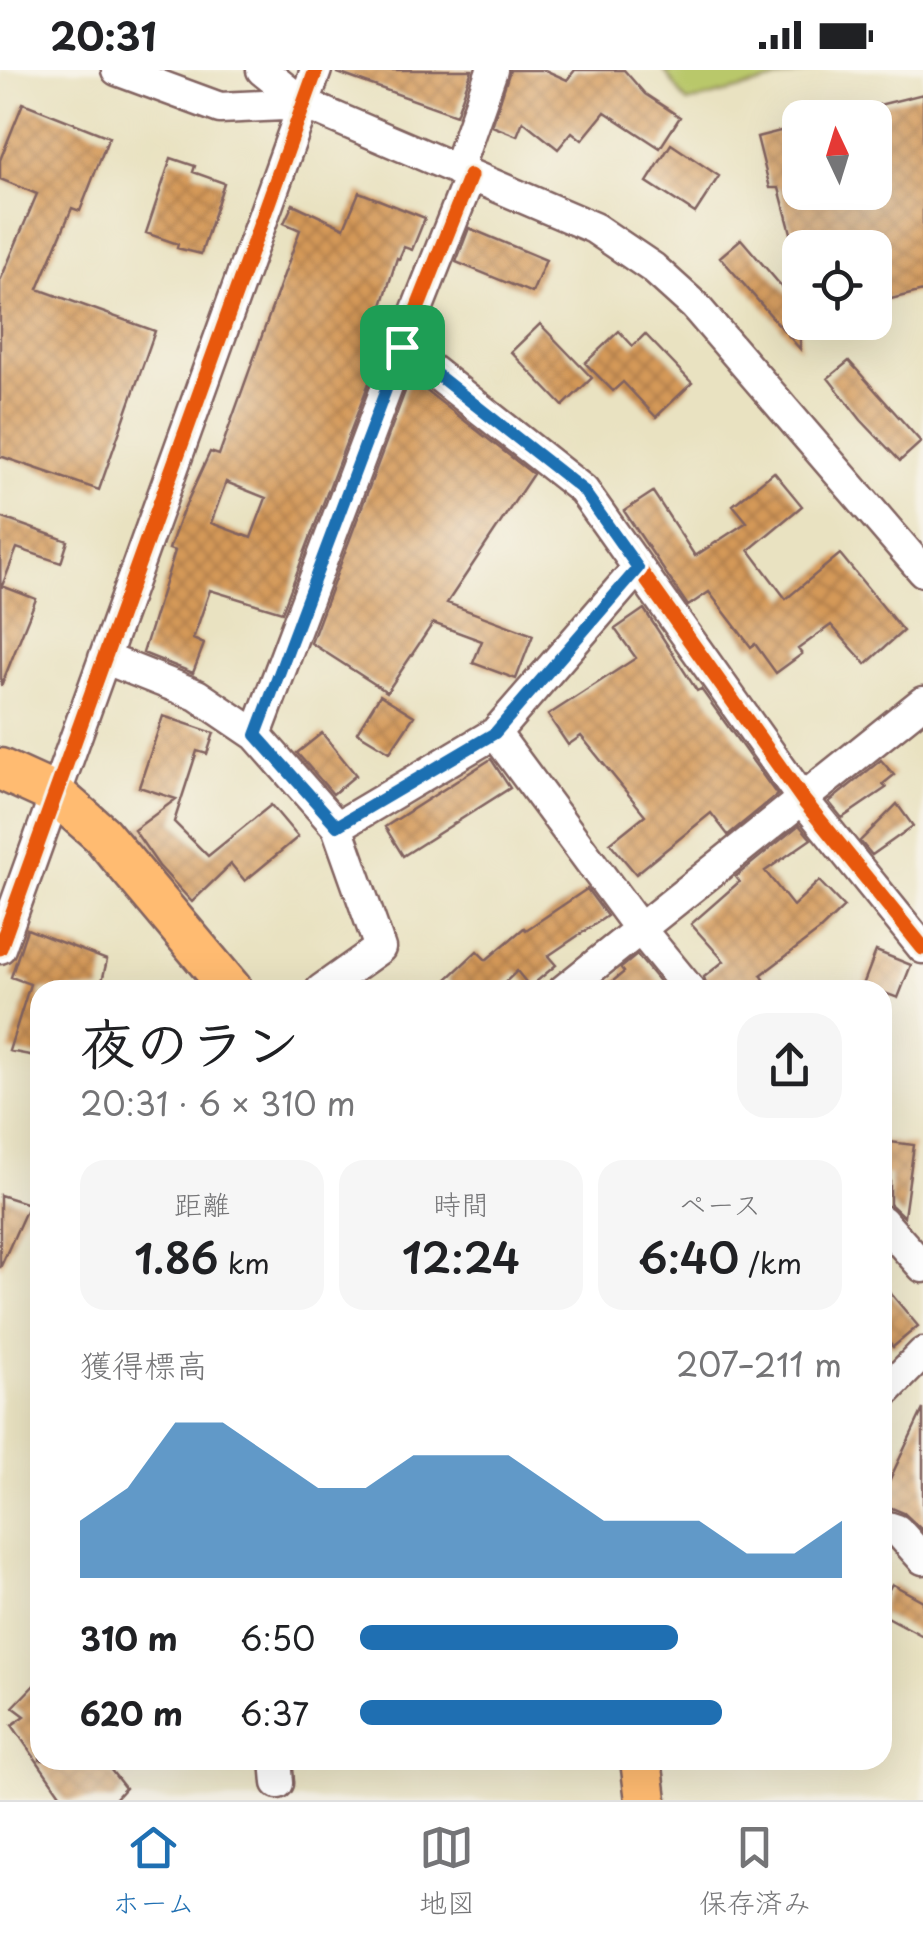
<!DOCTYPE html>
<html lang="ja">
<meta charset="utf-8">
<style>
:root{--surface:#fff;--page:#f6f6f6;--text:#202124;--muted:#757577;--line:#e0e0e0;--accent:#1f6fb2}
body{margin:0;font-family:"Playpen Sans","Klee One",sans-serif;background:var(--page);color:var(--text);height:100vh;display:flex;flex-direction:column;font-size:38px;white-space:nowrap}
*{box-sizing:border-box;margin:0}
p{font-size:32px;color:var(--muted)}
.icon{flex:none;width:55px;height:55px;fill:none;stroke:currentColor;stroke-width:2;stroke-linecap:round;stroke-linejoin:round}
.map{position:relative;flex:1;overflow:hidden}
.details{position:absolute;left:30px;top:910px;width:862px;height:790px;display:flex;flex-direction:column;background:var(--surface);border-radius:30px;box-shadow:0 10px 40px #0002}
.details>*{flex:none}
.needle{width:65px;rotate:356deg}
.fabs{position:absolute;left:782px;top:30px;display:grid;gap:20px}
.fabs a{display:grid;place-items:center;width:110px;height:110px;border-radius:20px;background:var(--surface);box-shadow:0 10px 40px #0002;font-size:50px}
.pin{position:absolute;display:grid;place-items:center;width:85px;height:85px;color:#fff;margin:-42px;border-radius:20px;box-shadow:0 5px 15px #0006}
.round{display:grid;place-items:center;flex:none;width:105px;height:105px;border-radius:30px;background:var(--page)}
.overview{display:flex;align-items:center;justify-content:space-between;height:170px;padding:0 50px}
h1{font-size:55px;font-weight:600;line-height:75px}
.figures{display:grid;grid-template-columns:repeat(3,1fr);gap:15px;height:170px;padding:10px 50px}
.figures div{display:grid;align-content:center;border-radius:25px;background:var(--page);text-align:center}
.figures b{font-size:42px;font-weight:600}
.figures small{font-size:28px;font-weight:400}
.figures p{font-size:28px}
.chart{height:280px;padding:20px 50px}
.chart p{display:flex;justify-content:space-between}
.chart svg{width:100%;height:180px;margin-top:10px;fill:var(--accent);opacity:.7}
ul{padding:0 50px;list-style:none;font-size:32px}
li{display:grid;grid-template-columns:160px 120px 1fr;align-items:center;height:75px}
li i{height:25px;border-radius:12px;background:var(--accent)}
.status{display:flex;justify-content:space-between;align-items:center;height:70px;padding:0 50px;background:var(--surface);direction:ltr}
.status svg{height:28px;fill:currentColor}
.tabs{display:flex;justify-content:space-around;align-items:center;height:140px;border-top:2px solid var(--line);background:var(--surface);font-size:28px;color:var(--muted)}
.tabs a{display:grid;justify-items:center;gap:5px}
.tabs .on{color:var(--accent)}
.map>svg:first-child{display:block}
.park{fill:#b9c86a;stroke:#82744a;stroke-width:2.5}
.building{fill:url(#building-cross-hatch);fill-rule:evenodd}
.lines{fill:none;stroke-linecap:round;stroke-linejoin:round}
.minor-casing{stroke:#826360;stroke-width:35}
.major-casing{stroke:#826360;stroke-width:45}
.minor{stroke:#fff;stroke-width:30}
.major{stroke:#ffbb71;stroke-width:40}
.cycleway-casing{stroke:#f7f3e8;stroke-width:21}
.cycleway{stroke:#e8590c;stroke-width:15}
.route-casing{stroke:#fff;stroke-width:20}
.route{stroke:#1f6fb2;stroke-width:12}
</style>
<div class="status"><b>20:31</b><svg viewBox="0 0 49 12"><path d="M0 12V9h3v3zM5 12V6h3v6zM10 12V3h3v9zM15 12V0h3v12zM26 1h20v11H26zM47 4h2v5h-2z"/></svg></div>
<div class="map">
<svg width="923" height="1730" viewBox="0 0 923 1730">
<defs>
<pattern id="building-cross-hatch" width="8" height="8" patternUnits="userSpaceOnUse" patternTransform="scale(2.5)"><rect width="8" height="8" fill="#d49959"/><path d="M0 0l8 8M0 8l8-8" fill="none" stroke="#ae7c4a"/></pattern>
</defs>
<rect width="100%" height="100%" fill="#f7f3e8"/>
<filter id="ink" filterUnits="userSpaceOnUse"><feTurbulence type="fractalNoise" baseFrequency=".01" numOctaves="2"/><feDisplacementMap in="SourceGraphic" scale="20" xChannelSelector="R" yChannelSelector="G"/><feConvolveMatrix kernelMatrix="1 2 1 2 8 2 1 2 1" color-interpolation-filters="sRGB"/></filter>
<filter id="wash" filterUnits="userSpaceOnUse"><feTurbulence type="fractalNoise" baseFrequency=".0048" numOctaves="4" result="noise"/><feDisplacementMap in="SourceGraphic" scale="40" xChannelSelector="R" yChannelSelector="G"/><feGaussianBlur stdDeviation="2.25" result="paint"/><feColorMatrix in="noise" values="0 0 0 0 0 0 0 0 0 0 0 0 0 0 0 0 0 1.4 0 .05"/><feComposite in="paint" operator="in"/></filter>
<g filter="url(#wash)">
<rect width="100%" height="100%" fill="#e9e2c1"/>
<path class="park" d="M664,0H814L687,33Z"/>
<g id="blocks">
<path class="building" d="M338,0H472L456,45L338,3Z
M510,0H545L567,10L575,0H624L645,24L680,47L660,78L605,42L582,70L572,62L558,79L523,51L517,66L492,56Z
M923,24V221L875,233V178H795L779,118H770L757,67L800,56V122H875V36Z
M23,33L109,67L80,141L72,138L38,219L155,261L99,420L0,386V211L37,124L0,109V90Z
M671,74L719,106L695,143L647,112Z
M171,88L195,96L193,102L224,113L201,184L177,178L178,174L146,163Z
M359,122L425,148L412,180L404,177L399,189L397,188L373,264L384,273L282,542L210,520L193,569L204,574L193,603L143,583L175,481L169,479L182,443L210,382L219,385L300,160L284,153L293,134L344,158ZM226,412L266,428L251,468L211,453Z
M469,158L546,190L532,223L456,192Z
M741,169L800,238V279L720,187Z
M540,254L592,308L563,336L511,282Z
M619,261L633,276L645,264L692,313L656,347L623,312L613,321L585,293Z
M849,291L921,372L900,391L861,350L828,308Z
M410,308L533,404L447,533L533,565L516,609L473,593L482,571L433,553L387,622L311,573Z
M774,402L802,436L749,480L786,529L840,484L903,561L866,594L831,555L798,579L802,584L776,603L755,574L751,577L709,522L688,536L624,441L653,422L695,486L747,452L733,435Z
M0,447L68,471L61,493L17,478L2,516L36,529L1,616Z
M644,539L697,621L701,619L777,725L728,765L711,743L636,804L610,773L645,745L581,666L568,675L548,645L636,588L615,559Z
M380,625L414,646L390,682L357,662Z
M163,646L214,663L207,684L197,681L174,752L208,786L271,735L298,767L245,811L231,794L192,832L159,796L134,760L176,729L139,717Z
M322,663L356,705L333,724L297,683Z
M491,689L510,718L403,786L385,757Z
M881,690L894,705L883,714L886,718L842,748L829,732Z
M897,734L913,756L872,785L860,771Z
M799,755L811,769L765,801L793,836L819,811L844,837L819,861L761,905L764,909L751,920H708L704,907L724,891L691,854L739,812L735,807Z
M587,819L607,846L548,886L556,895L530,917L517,901L497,920H457L447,909L477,881L486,890L524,858L526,860Z
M27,859L107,890L100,920H40V987L9,981L30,914L11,907Z
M876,881L911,895L898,928L863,915Z
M637,885L666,920H602L624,902L621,898Z
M882,1071L914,1075L904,1147L890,1134V1105L882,1104Z
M0,1125L29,1134L0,1198Z
M882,1213L918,1256L893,1277L882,1265Z
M923,1339V1461L904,1443L882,1434V1426Z
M892,1514L923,1531V1566L882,1544V1532Z
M40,1609V1690H103L125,1718L114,1730H64L12,1655L25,1646L13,1637Z"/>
</g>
</g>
<g filter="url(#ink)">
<use href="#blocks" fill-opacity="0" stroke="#826360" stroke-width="2.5"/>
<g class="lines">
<g class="minor-casing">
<path id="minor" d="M117,0L220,38L304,34
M262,0L304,34L594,158L653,198L695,236L923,501
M457,100L492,0
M470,106L402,277L583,420L804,731L923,878
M104,588L197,625L256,665L337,757L380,878L321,920
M495,663L640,859L690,920
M256,665L402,277
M337,757L495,663L638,498
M0,878L316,0
M564,920L923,632
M882,1151L923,1197
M882,1325L923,1283
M882,1455L897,1460L923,1489
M276,1690L278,1713"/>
</g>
<g class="major-casing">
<path id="major" d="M0,699L55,724L101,764L232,920
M641,1690L646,1730"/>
</g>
<use href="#minor" class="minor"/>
<use href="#major" class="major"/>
<g class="cycleway-casing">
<path id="cycleway" d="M470,106L402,277L583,420L804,731L923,878
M0,878L316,0"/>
</g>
<use href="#cycleway" class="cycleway"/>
</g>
</g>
<g class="lines" filter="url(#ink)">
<g class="route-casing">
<path id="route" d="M402,277L583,420L638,498L495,663L337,756L256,665Z"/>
</g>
<use href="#route" class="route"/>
</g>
</svg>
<div class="fabs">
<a><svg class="needle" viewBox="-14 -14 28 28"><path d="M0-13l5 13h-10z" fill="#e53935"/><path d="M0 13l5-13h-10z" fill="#757577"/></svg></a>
<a><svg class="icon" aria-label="locate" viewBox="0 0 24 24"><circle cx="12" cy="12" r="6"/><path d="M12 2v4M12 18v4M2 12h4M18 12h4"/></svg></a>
</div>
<div class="pin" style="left:402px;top:277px;background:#1e9e55"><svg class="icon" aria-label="arrive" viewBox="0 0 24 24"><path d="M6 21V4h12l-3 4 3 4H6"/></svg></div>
<section class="details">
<div class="overview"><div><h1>夜のラン</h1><p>20:31 · 6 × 310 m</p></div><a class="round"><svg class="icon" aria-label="share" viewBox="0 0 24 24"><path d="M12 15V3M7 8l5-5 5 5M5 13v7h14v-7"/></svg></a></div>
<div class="figures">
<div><p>距離</p><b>1.86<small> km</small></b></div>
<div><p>時間</p><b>12:24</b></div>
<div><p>ペース</p><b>6:40<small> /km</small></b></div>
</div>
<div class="chart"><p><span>獲得標高</span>207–211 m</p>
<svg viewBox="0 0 160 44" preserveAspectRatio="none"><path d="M0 44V30L10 22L20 6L30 6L40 14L50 22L60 22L70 14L80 14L90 14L100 22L110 30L120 30L130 30L140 38L150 38L160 30V44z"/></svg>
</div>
<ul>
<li><b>310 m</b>6:50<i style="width:66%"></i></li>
<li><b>620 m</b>6:37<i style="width:75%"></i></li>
</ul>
</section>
</div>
<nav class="tabs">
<a class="on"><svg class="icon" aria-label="home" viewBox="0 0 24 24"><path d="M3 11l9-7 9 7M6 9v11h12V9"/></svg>ホーム</a>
<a><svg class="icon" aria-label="map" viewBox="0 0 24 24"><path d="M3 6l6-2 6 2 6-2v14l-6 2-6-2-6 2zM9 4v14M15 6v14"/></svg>地図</a>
<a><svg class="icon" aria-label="saved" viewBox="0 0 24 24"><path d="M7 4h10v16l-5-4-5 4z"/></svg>保存済み</a>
</nav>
